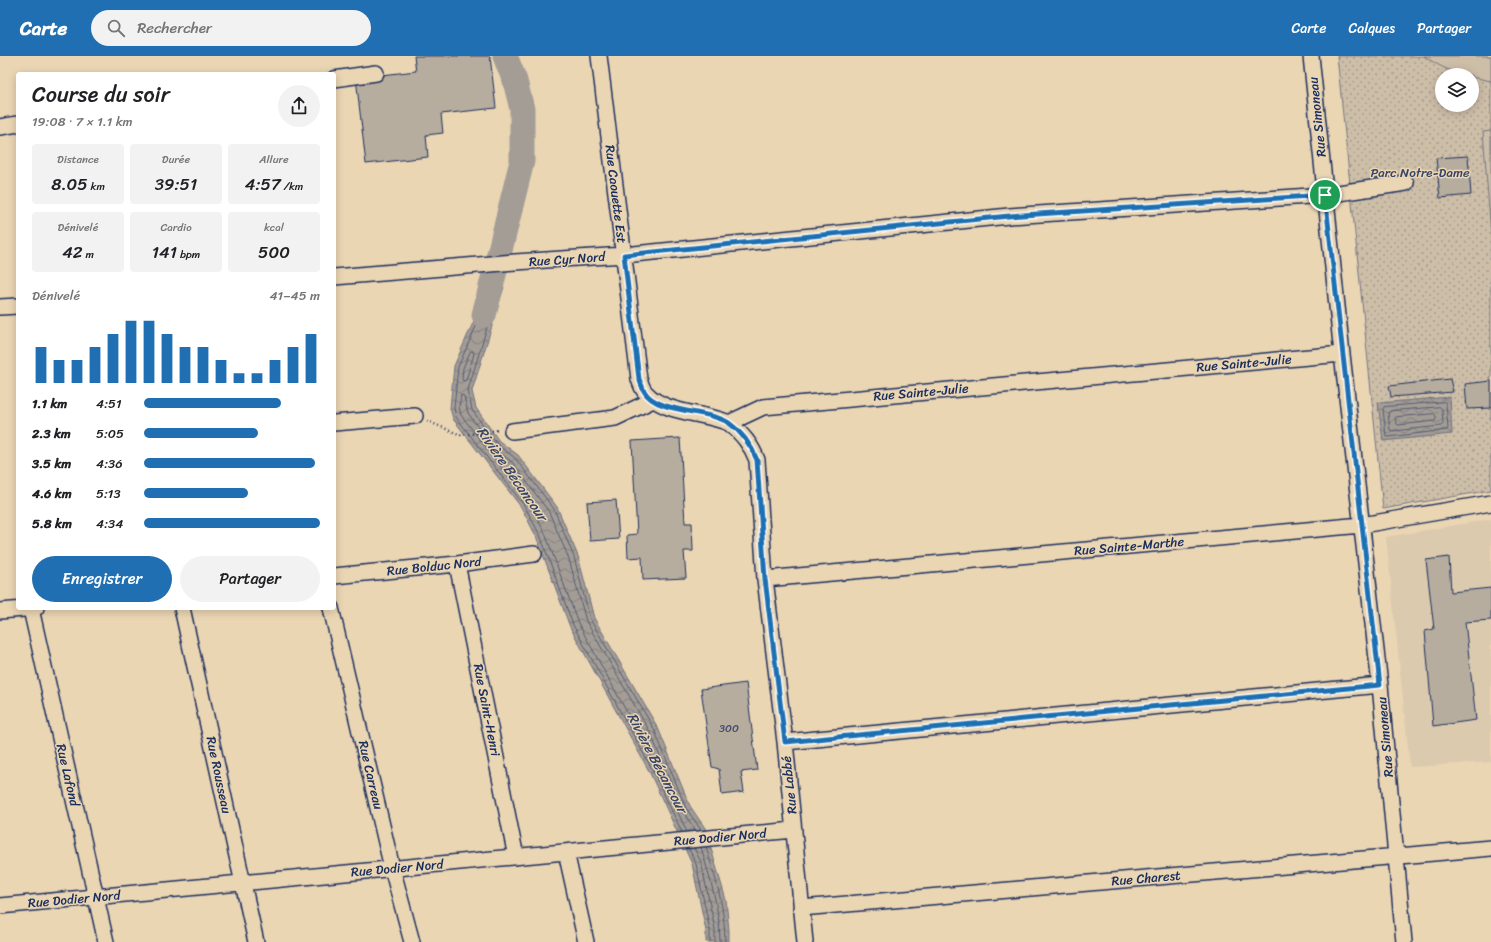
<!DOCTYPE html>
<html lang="fr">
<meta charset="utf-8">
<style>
:root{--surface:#fff;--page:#f2f2f2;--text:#202124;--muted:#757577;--accent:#1f6fb2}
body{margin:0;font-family:Sriracha,sans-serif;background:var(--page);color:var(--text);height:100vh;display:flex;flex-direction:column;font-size:15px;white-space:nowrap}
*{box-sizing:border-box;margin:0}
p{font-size:13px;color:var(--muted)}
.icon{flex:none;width:22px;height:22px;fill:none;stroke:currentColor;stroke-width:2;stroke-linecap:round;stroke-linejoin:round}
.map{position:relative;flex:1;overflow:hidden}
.panel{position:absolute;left:16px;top:16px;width:320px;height:538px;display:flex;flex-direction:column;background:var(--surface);border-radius:4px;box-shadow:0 2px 10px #0003}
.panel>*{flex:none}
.tools{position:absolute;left:1435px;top:12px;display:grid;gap:8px}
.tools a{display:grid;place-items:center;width:44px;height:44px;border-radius:50%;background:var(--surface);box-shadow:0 2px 10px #0003;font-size:20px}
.pin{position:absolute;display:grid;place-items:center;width:34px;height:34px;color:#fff;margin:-17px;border:2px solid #fff;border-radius:50%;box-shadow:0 1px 4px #0007}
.round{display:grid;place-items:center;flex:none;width:42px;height:42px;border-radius:21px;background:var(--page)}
.head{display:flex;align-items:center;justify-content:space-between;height:68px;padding:0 16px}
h1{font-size:22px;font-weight:600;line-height:30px}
.metrics{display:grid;grid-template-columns:repeat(3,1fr);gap:6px;height:68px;padding:4px 16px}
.metrics div{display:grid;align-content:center;border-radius:4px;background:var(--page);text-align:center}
.metrics b{font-size:17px;font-weight:600}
.metrics small{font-size:11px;font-weight:400}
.metrics p{font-size:11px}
.chart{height:112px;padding:8px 16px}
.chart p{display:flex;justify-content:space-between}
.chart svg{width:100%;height:72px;margin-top:4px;stroke:var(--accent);stroke-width:6}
.action{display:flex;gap:8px;margin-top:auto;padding:8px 16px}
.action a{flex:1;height:46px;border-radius:24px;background:var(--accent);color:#fff;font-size:16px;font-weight:600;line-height:46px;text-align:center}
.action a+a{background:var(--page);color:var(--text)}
ul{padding:0 16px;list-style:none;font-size:13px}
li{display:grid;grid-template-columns:64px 48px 1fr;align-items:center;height:30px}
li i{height:10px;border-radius:5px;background:var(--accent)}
header{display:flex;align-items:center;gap:24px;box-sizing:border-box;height:56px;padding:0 20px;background:var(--accent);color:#fff}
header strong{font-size:19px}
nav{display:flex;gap:22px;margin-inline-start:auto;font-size:14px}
.search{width:280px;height:36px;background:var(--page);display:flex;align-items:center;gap:10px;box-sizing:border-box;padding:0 14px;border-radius:22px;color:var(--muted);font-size:15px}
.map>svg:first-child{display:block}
.built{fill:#dbcaae}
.park{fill:url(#park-dots);stroke:#747683;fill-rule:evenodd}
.garden{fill:#cdbea8;stroke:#747683}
.water{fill:url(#water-waves);stroke:#6d7180}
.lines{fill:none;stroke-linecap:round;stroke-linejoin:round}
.shore{stroke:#525b74;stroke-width:1}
.river{stroke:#a49d96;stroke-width:25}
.building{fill:#b7ad9f;stroke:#1b2f5e}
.minor-casing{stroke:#1b2f5e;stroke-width:18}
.path{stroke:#1b2f5e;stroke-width:2.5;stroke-dasharray:1 3;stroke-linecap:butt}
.minor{stroke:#ebd6b4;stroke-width:15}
.route-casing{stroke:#fff;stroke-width:8}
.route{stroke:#1f6fb2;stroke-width:5}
.labels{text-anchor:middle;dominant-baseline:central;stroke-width:3;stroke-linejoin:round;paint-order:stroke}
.number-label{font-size:11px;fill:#424e6e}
.street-label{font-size:13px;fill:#1b2f5e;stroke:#ebd6b4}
.park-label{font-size:13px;fill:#364469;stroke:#ebd6b4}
.water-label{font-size:14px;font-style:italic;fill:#364569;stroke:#ebd6b4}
</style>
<header>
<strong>Carte</strong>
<div class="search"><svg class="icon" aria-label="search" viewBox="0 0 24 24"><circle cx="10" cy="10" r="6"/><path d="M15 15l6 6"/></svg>Rechercher</div>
<nav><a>Carte</a><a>Calques</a><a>Partager</a></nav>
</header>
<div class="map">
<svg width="1491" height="886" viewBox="0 0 1491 886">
<defs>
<pattern id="park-dots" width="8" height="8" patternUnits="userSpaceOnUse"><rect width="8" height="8" fill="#cdbea8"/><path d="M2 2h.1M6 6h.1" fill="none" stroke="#a69b8c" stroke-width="1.8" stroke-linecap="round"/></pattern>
<pattern id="water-waves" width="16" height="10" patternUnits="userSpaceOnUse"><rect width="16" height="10" fill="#a49d96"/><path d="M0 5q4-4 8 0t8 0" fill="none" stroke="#85807e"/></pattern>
</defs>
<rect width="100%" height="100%" fill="#ebd6b4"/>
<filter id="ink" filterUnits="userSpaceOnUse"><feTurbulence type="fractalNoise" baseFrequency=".025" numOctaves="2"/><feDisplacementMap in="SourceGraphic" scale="8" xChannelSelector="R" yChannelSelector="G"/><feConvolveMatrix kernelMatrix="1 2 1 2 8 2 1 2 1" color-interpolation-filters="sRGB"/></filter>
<g filter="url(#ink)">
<path class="built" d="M1491,463V706L1410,711L1386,481Z"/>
<path class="park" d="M1337,0H1491V434L1383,453ZM1442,19H1472V49H1442Z"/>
<path class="garden" d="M1424,0H1491V25L1472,21V19C1455,19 1437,9 1424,0Z
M1491,75V178L1483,76Z"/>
<path class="water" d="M491,226L504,231L472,335L476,352L499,385L518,399L557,451L578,500L594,562L658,672L690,750L705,772L726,844L729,874V886H706V875L692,808L649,715L570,571L536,480L521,451L453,363L450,352L454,310Z
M1450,341L1452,378L1383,385L1378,347Z"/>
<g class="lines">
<path class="shore" d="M473,295L474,298L466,324L463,325L462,323L463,312L470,296Z
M1445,346L1446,348L1448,372L1447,374L1388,381L1386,380L1383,353L1384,351Z
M1440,351L1442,353L1443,368L1441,370L1393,375L1390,374L1388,357L1390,355Z
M1434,358L1436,360V363L1435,365L1398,369L1396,367L1395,362L1396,361Z
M682,776L652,713L573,569L540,479L524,449L456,361L454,352L458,311L493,232L497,233L498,235L468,334L472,354L497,388L515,402L554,453L574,501L590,563L654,673L686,752L701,774
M687,776L657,711L578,567L545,477L529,447L461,359L459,351L461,339L464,340L468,357L492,391L512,406L549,456L569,503L586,565L650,676L682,754L696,775
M701,791C710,824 720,852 720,886
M706,791C716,824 725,851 725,886
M694,792L701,806L715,873V886
M689,793L696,808L710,874V886"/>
<path class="river" d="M484,259L522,105V53L515,25L505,0"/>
</g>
<path class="building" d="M414,0H490L496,52L441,58L443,77L426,79L428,101L366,108L356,22L416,15Z
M1468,100L1471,139L1440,142L1436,102Z
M1450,323L1453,336L1391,341L1389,330Z
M1491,325V352L1467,353L1465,328Z
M680,382L685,467H692L693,495H684L686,522L643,524L642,501L628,502L627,479L637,478L632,385Z
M616,444L619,483L590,485L587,446Z
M1449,501L1451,536L1491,532V564L1465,566L1476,664L1433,670L1425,575L1434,573L1426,504Z
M746,627L757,714L741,716L744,736L722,739L719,713L712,711L701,633Z"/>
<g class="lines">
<g class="minor-casing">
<path id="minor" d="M599,0L639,323C641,328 642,333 646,337C665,358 703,356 729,367L763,351L1342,298
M1311,0L1342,298L1380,629L1404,886
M334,23L376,17
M0,71L18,68
M334,221L515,206L624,199L1009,160L1325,139L1406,127
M0,251L18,250
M334,367L415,360
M729,367C742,378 751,388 757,404L765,523L785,686L805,886
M512,375L615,362L653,344
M457,508L516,801
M334,520L457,508L534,498
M765,523L1362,469L1491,447
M182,552L256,886
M331,552L392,812L412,886
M31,553L106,886
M0,555L36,552
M785,686L1380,629
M566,796L586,886
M0,850L794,774
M801,852L1491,792"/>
</g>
<path class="path" d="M427,365L461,379L499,374"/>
<use href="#minor" class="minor"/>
</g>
</g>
<g class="lines" filter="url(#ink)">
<g class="route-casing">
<path id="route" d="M1325,139L1380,629L785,686L765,523L757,404C751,389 743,377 729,367C708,353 657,358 644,335C642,331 641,327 639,323L624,199L1009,160Z"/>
</g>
<use href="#route" class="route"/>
</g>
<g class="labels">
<g class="number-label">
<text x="729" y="672">300</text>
</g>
<g class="street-label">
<text transform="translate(1317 61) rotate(-96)">Rue Simoneau</text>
<text transform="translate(616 138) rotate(83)">Rue Caouette Est</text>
<text transform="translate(567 203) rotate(-4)">Rue Cyr Nord</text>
<text transform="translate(1244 307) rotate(-5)">Rue Sainte-Julie</text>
<text transform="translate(921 336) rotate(-5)">Rue Sainte-Julie</text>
<text transform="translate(1129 490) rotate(-5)">Rue Sainte-Marthe</text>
<text transform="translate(434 510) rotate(-6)">Rue Bolduc Nord</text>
<text transform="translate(487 654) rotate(79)">Rue Saint-Henri</text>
<text transform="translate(1385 681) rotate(-95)">Rue Simoneau</text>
<text transform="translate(68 719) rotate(77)">Rue Lafond</text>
<text transform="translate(219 719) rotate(78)">Rue Rousseau</text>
<text transform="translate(371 719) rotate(77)">Rue Carreau</text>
<text transform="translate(789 729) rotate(-96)">Rue Labbé</text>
<text transform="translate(720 781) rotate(-5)">Rue Dodier Nord</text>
<text transform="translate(397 812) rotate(-5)">Rue Dodier Nord</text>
<text transform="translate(1146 822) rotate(-5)">Rue Charest</text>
<text transform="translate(74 843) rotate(-5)">Rue Dodier Nord</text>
</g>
<g class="park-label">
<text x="1420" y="116">Parc Notre-Dame</text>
</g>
<g class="water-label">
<text transform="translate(512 418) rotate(55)">Rivière Bécancour</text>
<text transform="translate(657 707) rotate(62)">Rivière Bécancour</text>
</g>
</g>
</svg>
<div class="tools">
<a><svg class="icon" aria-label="layers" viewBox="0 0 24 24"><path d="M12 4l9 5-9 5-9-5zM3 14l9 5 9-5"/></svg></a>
</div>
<div class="pin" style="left:1325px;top:139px;background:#1e9e55"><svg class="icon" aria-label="arrive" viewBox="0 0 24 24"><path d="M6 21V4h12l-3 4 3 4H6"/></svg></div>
<section class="panel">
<div class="head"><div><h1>Course du soir</h1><p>19:08 · 7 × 1.1 km</p></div><a class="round"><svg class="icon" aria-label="share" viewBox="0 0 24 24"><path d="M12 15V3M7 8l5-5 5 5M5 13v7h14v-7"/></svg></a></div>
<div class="metrics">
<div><p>Distance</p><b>8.05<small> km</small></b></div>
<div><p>Durée</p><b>39:51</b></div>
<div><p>Allure</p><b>4:57<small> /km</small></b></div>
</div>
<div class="metrics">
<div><p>Dénivelé</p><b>42<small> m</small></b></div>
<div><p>Cardio</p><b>141<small> bpm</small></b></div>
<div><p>kcal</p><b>500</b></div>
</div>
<div class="chart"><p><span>Dénivelé</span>41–45 m</p>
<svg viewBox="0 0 160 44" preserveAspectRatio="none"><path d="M5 44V22M15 44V30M25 44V30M35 44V22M45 44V14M55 44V6M65 44V6M75 44V14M85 44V22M95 44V22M105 44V30M115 44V38M125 44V38M135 44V30M145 44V22M155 44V14"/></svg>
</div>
<ul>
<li><b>1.1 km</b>4:51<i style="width:78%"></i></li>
<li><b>2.3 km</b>5:05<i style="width:65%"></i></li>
<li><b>3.5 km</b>4:36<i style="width:97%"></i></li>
<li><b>4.6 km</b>5:13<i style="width:59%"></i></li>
<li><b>5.8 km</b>4:34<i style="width:100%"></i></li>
</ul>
<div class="action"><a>Enregistrer</a><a>Partager</a></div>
</section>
</div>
